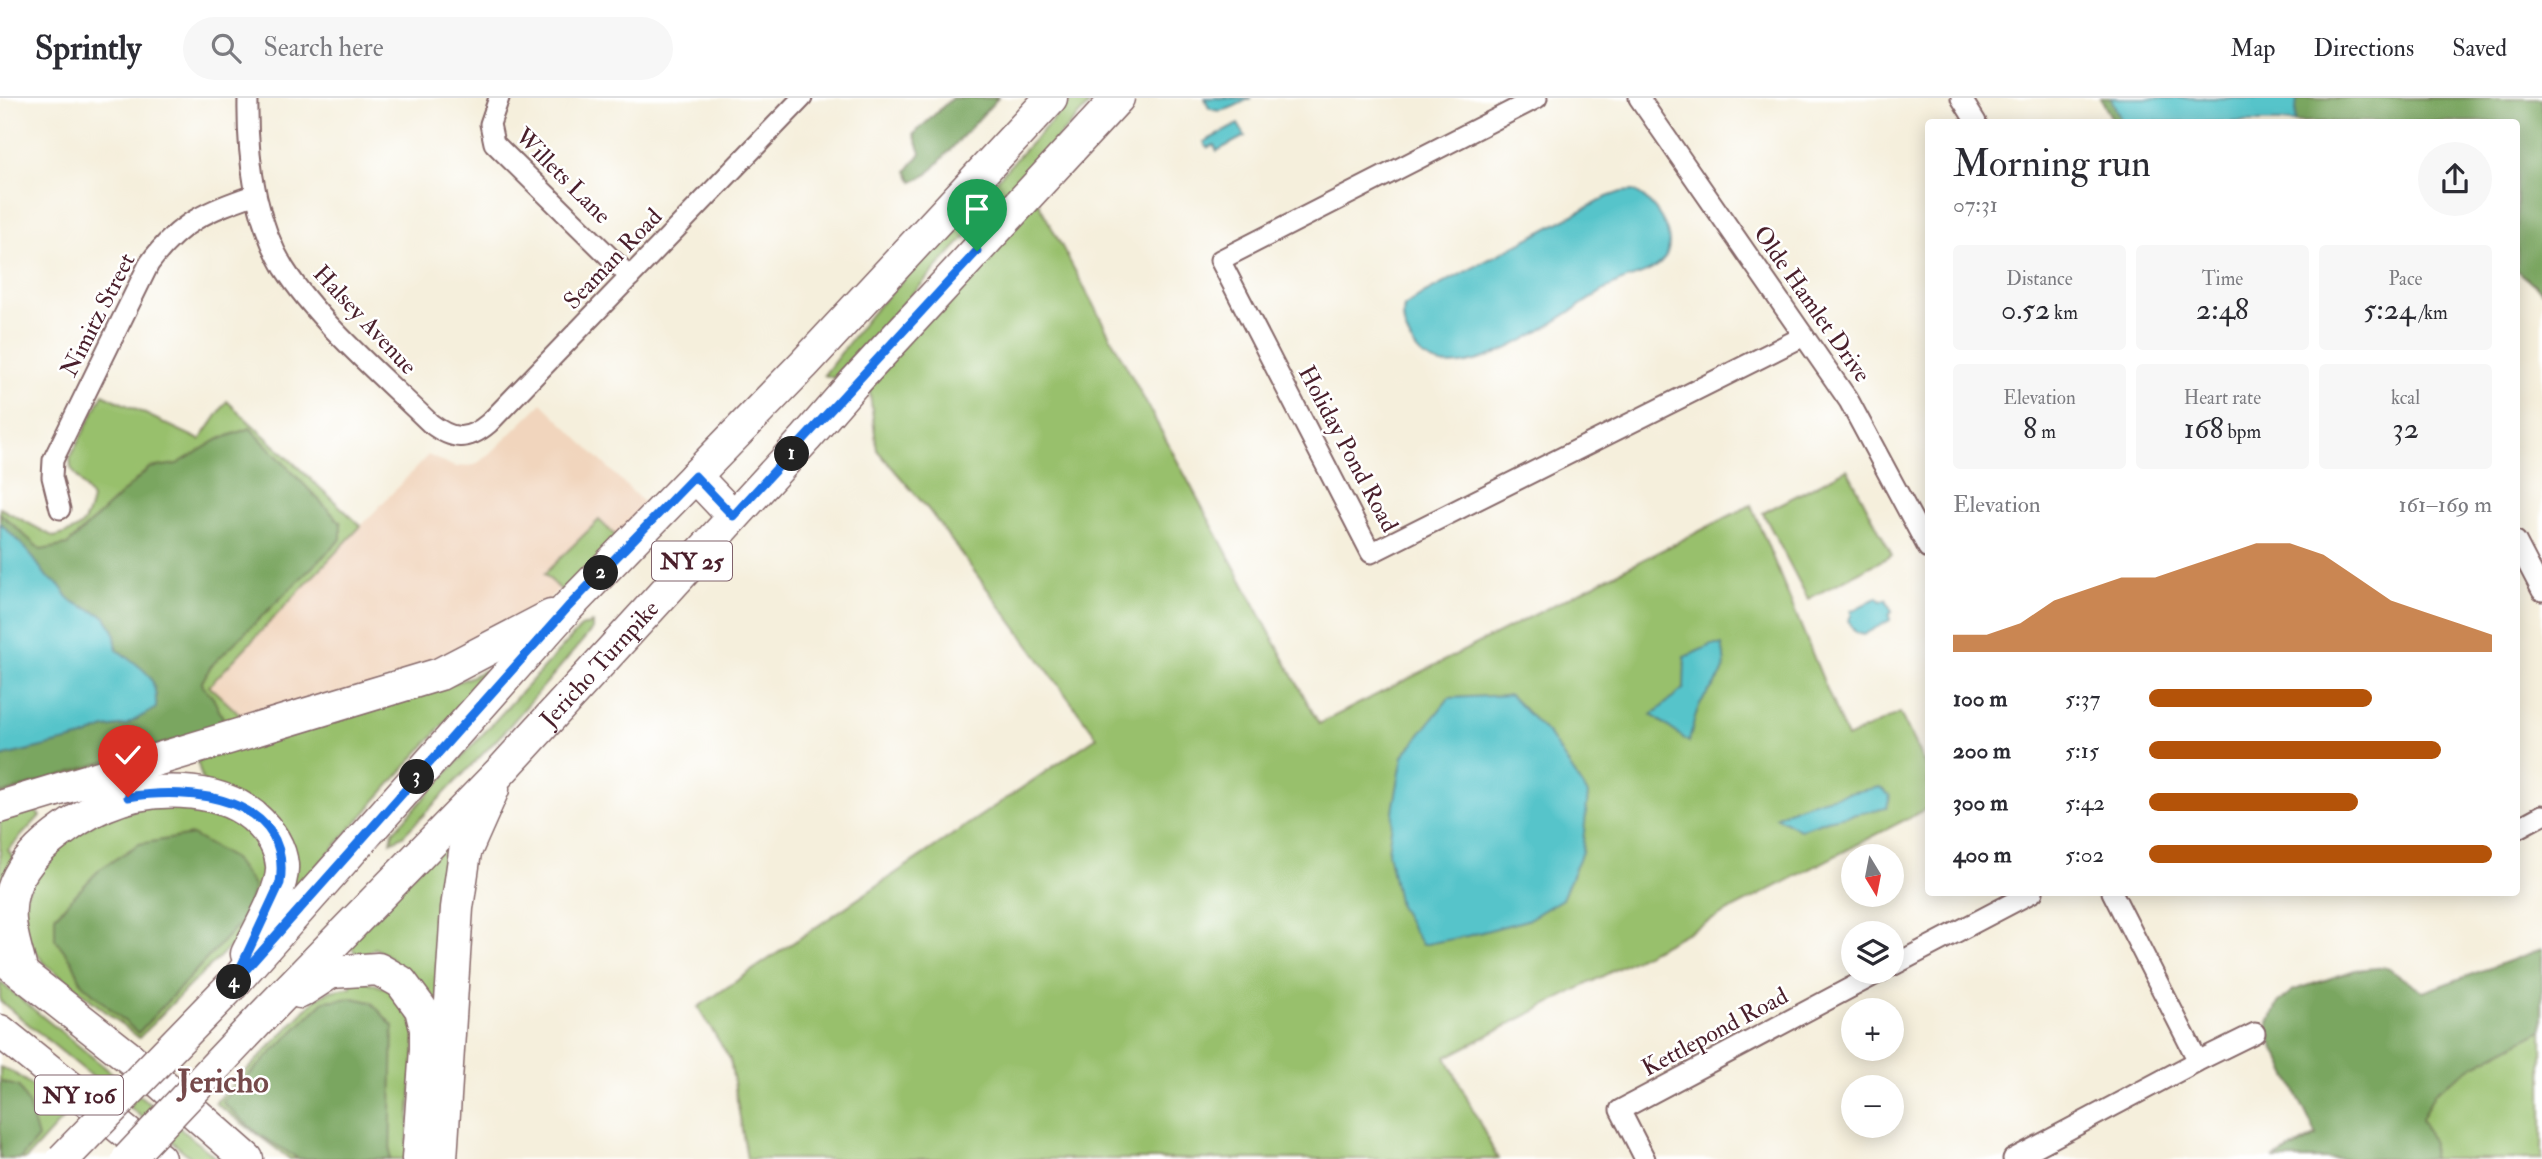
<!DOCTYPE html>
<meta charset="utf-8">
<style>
:root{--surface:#fff;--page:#f7f7f7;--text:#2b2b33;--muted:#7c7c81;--line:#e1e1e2;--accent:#b45309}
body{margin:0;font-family:"IM FELL Double Pica",serif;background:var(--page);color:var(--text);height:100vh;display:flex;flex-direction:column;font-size:26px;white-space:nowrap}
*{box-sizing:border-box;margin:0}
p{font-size:23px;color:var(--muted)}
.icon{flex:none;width:38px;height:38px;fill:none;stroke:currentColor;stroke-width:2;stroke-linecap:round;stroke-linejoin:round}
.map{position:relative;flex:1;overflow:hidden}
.drawer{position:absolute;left:1925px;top:21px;width:595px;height:777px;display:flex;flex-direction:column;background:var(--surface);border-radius:7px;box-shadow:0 4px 18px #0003}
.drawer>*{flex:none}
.needle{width:46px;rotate:170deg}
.controls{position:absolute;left:1841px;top:746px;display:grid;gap:14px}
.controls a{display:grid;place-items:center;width:63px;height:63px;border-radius:50%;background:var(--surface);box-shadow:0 4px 18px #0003;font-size:35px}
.pin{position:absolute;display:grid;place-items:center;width:60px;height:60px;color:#fff;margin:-72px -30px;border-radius:50% 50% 50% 0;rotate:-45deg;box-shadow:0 0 7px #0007}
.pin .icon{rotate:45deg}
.km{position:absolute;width:35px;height:35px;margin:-18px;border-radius:50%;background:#222;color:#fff;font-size:19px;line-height:35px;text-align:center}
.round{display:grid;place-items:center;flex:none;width:74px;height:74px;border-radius:37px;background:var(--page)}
.head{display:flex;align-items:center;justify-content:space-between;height:119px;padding:0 28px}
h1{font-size:38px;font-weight:600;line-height:52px}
.metrics{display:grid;grid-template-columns:repeat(3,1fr);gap:10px;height:119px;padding:7px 28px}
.metrics div{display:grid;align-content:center;border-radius:7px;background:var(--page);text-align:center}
.metrics b{font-size:30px;font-weight:600}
.metrics small{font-size:19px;font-weight:400}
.metrics p{font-size:19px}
.chart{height:196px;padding:14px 28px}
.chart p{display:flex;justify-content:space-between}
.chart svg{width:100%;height:126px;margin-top:7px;fill:var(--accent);opacity:.7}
ul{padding:0 28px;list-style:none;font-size:23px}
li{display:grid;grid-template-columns:112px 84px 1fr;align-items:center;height:52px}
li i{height:18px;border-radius:9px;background:var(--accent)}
header{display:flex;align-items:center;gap:42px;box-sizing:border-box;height:98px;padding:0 35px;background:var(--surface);border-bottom:2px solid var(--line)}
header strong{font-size:33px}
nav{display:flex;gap:38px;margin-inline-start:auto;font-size:24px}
.search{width:490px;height:63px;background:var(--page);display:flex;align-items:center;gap:18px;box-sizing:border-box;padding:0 24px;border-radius:38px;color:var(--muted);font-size:26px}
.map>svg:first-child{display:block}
.built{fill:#f1d5bd}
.green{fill:#98c06c;stroke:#71704c;stroke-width:2}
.forest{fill:#7aa660;stroke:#626246;stroke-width:2}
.water{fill:#56c4ca;stroke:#50727a;stroke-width:2}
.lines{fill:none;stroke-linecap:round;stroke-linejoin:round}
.minor-casing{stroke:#866869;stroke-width:23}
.primary-casing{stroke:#866869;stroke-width:35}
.minor{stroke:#fff;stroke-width:19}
.primary{stroke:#fff;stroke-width:32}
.primary-bridge-casing{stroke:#866869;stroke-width:35;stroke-linecap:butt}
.primary-bridge{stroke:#fff;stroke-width:32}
.route-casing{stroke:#fff;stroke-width:14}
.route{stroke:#1a73e8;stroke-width:9}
.labels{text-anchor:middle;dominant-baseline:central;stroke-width:5;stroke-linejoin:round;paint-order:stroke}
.shield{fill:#fff;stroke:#80626b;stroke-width:2}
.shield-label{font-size:23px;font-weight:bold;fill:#4a1f2b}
.street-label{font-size:24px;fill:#4a1f2b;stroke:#fff}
.district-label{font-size:32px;font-weight:bold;fill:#764a4b;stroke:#fff}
</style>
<header>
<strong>Sprintly</strong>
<div class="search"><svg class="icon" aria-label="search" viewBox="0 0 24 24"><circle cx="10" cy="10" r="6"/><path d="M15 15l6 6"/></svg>Search here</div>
<nav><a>Map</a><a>Directions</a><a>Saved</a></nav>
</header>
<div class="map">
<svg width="2542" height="1061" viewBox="0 0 2542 1061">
<rect width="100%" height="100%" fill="#fff"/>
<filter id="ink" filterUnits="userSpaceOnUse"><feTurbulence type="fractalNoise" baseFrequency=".0143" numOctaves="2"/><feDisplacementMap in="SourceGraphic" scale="14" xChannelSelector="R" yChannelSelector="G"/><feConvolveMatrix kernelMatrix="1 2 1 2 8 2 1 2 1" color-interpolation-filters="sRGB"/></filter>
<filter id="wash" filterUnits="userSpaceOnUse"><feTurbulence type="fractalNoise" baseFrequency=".00686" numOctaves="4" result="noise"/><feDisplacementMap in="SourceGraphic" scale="28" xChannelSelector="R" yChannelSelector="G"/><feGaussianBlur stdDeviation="1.57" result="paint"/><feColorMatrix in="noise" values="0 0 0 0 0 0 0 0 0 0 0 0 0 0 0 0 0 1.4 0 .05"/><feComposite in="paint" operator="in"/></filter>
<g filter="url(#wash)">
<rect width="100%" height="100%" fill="#f5efdc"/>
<path class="built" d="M542,305L647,408L534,515L500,538L256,632L209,589L428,357L455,369L475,367L491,355Z"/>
<path class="green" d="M1073,0H1095L834,280L824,277L871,216Z
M1032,93L1319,626L1751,407L1847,640L1900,615L1928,673V710L1446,959L1498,1061H747L730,961L698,909L1097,639L928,411L877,352L867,272Z
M103,296L200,342L227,303L361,428L209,588L249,625L0,698V410L54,439C81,431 86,429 92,401L71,370L70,360Z
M1847,371L1892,457L1808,501L1763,415Z
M599,422L627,449L573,503L544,476Z
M592,525V532L504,634L403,738L391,744L393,734L581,529Z
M484,573L488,576L290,799L293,768L204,687L197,663L463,582Z
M144,709H194L241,726L265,744L274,776L253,827L188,889L139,940L43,864L26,839L21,807L35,779L54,752L98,723Z
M33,710L40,718L8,752L16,764L0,803V721Z
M467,718L440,931L391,860L375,850L365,857H356L352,849L345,850Z
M355,879L393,893L410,915L416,939L406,1061H290L215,1005L317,900L330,893L351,889V883Z
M0,884L214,1058L217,1061H193L0,903Z
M2542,914V1061H2273Z
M0,969L14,975L69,1014L26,1061H0Z"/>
<path class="forest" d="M952,0H998L928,76L913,84L907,73L921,55L914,36Z
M2100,0H2542V193L2517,172L2516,24H2114Z
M250,330L341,425V441L211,568L202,584L203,589L212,598L223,620L225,627L0,696V659L83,639L105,630L126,627L156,610C158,576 141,570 117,552L114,533L104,518L71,503L59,487L47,479L28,453L0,425V415L41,452L67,447L149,370L177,366L217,342Z
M192,737L234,761L254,789L242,823L138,935L82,886L72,863L55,841V818L100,771L139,746Z
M2542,851V932L2473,968L2435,994L2421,1021L2433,1045L2432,1061H2273L2317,1038L2266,932L2278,905L2292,893L2355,872L2386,869L2423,894Z
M353,900L371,904L393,928L390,1061H299L258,1036L222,1004L324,903Z
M0,983L19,989L29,1008L38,1040L20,1061H0Z"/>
<path class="water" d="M1205,0H1251C1238,6 1222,18 1209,10Z
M2111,0H2297L2295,24H2122Z
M1238,26L1245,38L1217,53L1214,47L1207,50L1204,44Z
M1633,93C1653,101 1677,136 1666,158C1657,175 1631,178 1615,186C1573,207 1454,308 1414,248C1406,235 1401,224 1404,209L1423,196L1607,99L1621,94Z
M0,425L28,453L47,479L59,487L71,503L104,518L114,533L117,552C141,570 158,575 156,610L126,627L105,630L83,639L0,659Z
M1878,499L1881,503L1886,501L1892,514L1889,517L1890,522L1863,537L1855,534L1848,522L1851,518V513Z
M1711,547H1722C1731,582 1713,583 1700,606C1694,618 1692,631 1689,644L1652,617L1684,590L1685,559Z
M1510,597L1549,637L1588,696L1582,754L1562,801L1527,822L1467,838L1422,847L1399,808L1388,754L1394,707L1403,658L1449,600Z
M1880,689L1890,698L1887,710L1827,722L1800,732L1776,719C1808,702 1844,696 1880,689Z"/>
</g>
<g filter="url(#ink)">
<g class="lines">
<g class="minor-casing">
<path id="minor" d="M248,0C247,57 254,120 284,170C319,225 382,278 430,325C452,342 467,344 489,325L802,0
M499,0L490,26L494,45L630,179
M1537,0L1220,162L1371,455L1804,238
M1639,0L1849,303L1928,450
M1961,0L1976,24
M60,411L52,379L53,362L149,166C180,123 208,113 256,96
M2516,443L2542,493
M2516,731L2542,717
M2112,794L2198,963
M1892,868L2033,794
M1645,1061L1620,1012L1882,873
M2013,1061L2198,963L2255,935"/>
</g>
<g class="primary-casing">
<g id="primary">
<path d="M695,378L733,418"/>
<path d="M0,709L440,576L551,518"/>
<path d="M5,862L155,980L247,1061"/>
<path d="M22,875C15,848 4,820 13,792C20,770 38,751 55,738C71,726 86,715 105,707C149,688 215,687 253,718C268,731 280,746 282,767C284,791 258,833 247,856"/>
<path d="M233,886L568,509L804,266L1051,0"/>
<path d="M300,894L331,874L378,871L401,884L421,911L426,931V951L418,1061"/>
<path id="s1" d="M261,920L502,672L806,340L853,286L1118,0"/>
<path d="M0,933L159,1061"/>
<path d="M441,1061L457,810L465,754L493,691"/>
</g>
</g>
<use href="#minor" class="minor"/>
<use href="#primary" class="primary"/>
<g class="primary-bridge-casing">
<path id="primary-bridge" d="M63,1061L233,886
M128,1061L261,920"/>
</g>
<use href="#primary-bridge" class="primary-bridge"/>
</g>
</g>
<g class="lines" filter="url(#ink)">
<g class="route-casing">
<path id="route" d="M128,699C190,688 293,699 280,785L233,886L568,509L695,378L733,418L977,153"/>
</g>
<use href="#route" class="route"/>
</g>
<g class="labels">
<g class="shield">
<rect x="652" y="443.5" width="80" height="39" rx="5"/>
<rect x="35" y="977.5" width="88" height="39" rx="5"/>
</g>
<g class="shield-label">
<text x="692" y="463">NY 25</text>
<text x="79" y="997">NY 106</text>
</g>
<g class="street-label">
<text transform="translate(563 78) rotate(45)">Willets Lane</text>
<text transform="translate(613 161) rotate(-46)">Seaman Road</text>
<text transform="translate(1812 206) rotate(55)">Olde Hamlet Drive</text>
<text transform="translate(98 217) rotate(-63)">Nimitz Street</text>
<text transform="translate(365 222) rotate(47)">Halsey Avenue</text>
<text transform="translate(1348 351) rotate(62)">Holiday Pond Road</text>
<text stroke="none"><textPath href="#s1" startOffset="490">Jericho Turnpike</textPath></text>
<text transform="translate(1715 934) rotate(-28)">Kettlepond Road</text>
</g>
<g class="district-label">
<text x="223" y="984">Jericho</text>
</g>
</g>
</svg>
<div class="controls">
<a><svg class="needle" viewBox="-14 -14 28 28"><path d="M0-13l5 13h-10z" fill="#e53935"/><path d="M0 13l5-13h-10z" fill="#7c7c81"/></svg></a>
<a><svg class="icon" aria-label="layers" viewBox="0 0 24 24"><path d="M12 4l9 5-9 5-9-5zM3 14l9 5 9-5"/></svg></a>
<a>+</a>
<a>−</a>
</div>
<div class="pin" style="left:977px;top:153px;background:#1e9e55"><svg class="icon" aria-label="arrive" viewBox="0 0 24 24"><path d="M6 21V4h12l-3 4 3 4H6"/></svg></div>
<div class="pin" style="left:128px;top:699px;background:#d93025"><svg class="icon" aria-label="check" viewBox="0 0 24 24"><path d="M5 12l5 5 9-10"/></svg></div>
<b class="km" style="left:792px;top:356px">1</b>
<b class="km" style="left:601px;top:475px">2</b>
<b class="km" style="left:417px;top:679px">3</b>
<b class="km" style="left:234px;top:884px">4</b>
<section class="drawer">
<div class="head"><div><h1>Morning run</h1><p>07:31</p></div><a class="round"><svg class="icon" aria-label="share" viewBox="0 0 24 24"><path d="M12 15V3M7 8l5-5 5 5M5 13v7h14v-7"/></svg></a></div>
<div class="metrics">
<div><p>Distance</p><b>0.52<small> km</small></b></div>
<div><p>Time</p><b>2:48</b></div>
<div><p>Pace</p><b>5:24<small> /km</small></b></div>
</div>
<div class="metrics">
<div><p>Elevation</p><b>8<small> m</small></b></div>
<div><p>Heart rate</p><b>168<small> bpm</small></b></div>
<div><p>kcal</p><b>32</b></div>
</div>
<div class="chart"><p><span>Elevation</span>161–169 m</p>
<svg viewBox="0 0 160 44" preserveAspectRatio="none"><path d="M0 44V38L10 38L20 34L30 26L40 22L50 18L60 18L70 14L80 10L90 6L100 6L110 10L120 18L130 26L140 30L150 34L160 38V44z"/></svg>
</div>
<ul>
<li><b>100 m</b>5:37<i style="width:65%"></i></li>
<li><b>200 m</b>5:15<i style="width:85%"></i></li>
<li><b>300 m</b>5:42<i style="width:61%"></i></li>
<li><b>400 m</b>5:02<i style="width:100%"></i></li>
</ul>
</section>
</div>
